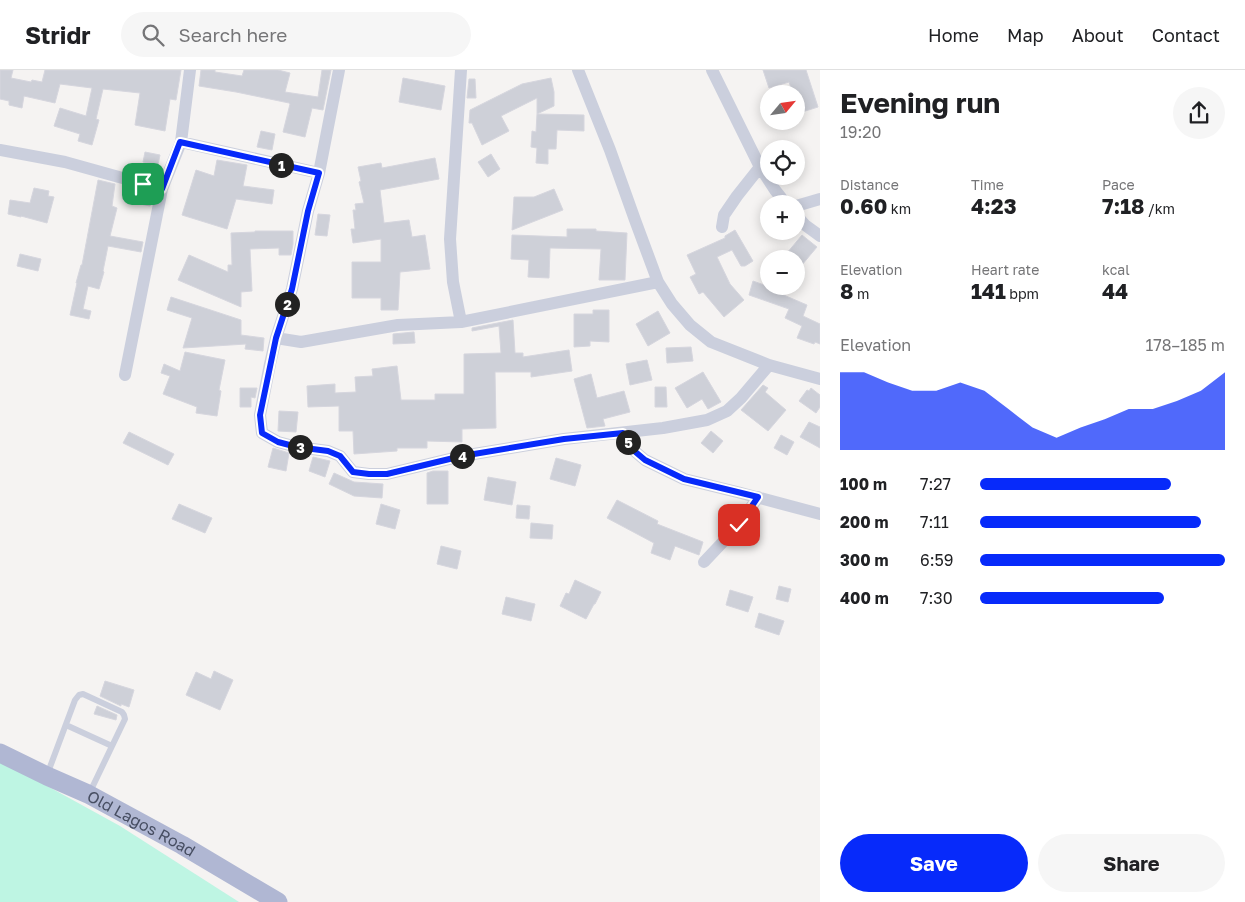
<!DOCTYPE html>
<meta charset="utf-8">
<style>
:root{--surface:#fff;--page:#f6f6f6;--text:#202124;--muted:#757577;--line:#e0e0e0;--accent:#072afa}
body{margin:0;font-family:"Golos Text",sans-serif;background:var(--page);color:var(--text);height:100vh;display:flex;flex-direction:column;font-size:19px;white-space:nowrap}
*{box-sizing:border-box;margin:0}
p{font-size:16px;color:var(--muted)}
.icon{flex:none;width:28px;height:28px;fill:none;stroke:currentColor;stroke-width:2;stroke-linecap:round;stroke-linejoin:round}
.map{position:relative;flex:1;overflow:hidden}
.sheet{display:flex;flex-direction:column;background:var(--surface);width:425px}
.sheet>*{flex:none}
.needle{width:32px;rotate:61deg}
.fabs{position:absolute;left:760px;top:15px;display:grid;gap:10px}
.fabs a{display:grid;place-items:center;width:45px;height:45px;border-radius:50%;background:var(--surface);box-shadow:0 2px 12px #0003;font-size:25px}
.pin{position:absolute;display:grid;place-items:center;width:42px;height:42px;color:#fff;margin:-21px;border-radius:10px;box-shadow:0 2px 8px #0006}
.km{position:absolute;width:25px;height:25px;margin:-12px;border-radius:50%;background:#222;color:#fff;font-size:14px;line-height:25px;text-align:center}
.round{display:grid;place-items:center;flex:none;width:52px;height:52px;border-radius:26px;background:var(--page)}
.overview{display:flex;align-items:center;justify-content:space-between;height:85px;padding:0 20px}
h1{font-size:28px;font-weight:700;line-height:38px}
.metrics{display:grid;grid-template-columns:repeat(3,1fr);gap:8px;height:85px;padding:5px 20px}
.metrics div{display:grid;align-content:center}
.metrics b{font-size:21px;font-weight:700}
.metrics small{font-size:14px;font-weight:400}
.metrics p{font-size:14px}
.chart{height:140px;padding:10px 20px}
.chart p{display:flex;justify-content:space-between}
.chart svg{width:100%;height:90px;margin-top:5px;fill:var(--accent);opacity:.7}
.action{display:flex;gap:10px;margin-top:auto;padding:10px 20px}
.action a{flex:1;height:58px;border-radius:30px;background:var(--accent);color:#fff;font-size:20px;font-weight:700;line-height:58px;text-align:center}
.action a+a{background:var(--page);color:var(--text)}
ul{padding:0 20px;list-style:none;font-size:16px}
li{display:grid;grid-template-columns:80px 60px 1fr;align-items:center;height:38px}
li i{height:12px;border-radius:6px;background:var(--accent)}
header{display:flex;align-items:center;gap:30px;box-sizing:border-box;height:70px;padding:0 25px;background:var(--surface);border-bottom:1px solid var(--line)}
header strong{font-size:24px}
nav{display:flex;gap:28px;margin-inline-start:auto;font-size:18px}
.search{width:350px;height:45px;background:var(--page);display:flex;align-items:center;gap:12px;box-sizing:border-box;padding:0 18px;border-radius:28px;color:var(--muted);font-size:19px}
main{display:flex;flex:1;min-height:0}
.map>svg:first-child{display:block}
.green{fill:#bef5e3}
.building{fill:#ced0d8;stroke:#d6d6de}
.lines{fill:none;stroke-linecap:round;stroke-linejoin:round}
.service{stroke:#cbcfdd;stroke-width:6}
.minor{stroke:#cbcfdd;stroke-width:12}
.primary{stroke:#b0b7d3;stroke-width:19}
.route-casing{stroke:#fff;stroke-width:10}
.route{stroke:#072afa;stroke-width:6}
.labels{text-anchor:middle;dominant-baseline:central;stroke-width:5;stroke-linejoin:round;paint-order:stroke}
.street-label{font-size:16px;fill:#474e62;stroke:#fff}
</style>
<header>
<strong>Stridr</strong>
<div class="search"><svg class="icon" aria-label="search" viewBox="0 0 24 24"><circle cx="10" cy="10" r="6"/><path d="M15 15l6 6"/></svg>Search here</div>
<nav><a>Home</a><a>Map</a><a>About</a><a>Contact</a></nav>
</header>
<main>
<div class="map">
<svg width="820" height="832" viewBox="0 0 820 832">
<rect width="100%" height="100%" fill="#f5f3f2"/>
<path class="green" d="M0,690L120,756L239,832H0Z"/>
<path class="building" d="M0,0H13L11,8L31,12L32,10L42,12L45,0H181L176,30L170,29L165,61L135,55L140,23L103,19L96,49L99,50L92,75L78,71L80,64L54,56L60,38L86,46L92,18L60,14L55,33L24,26L22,38L9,35V31L0,29Z
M201,0H215V2L242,6L244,0H278L290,3L285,22L318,27L322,0H331L323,40L312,38L305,67L283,62L290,34L289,33L236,22L199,16Z
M763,0H806L818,37L799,43L796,35V24H793L789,12L769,18Z
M403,8L445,16L441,40L399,32Z
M551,8L554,22V36L537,44V28L501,46L509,61L482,75L472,53H469L470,40L522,14Z
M469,9H475L476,28H467Z
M537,44L584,45V61L557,60L556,79H548V94L536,93L537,78L531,77L532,61L536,62Z
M261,61L275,64L272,80L257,77Z
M145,82L160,85L158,95L143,92Z
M491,84L500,99L488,107L478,92Z
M435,88L439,109L380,120L384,153L409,150L412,167L425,165L430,199L400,202L398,240H381V228H352V192H381V169L353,173L351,159H355L353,140H356L355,134L364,133L359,112L361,111L358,97L381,93L382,98Z
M217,90L247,95L243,116L274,120L272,134L236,129L227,159L182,145L196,100L214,106Z
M98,110L115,114L112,136L117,138L110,166L143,172L141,182L108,176L103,201L104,202L99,219L88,216L83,239L91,241L89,249L70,245L77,213H76L81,195H82Z
M34,118L49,121L48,126L54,127L47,153L21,146V147L8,144L10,130L30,133Z
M132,119L153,125L150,136L130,132Z
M554,119L563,140L512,160L514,127H534Z
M318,144L330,145L327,166L315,165Z
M567,159H596V161L627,163L625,210H599L601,179L550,178L549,208L528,207L529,190L511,189L512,165L567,167Z
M735,160L753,191L745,196H741L732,180L717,187L730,214L744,230L724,247L703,222L699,224L690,207L696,204L687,185L725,168V166Z
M255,161H293V174L291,185H279V178L250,179L252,221L241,222V237L178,210L189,185L228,202V195H232L231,163L255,162Z
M802,165L817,177L796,202V189H782Z
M20,184L41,189L38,201L17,196Z
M753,211L781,221L779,223L807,235L803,246L820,254V274L815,272L814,274L797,268L802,256L785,248L789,239L749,225Z
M171,227L241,250V265L264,268L263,281L245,279L246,274L183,278L192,248L167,240Z
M593,240H609V272L590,271V276L574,277V244H593Z
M658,241L670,263L648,276L636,254Z
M513,250L515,283H523V287L569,280L572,301L531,307V302H495L496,358L462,359V372L427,371V378H397V381L354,384L353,361H339V336L308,337L307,316L335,314V323L356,322L355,307L373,306L372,299L397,296L401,330H435V324H464V284L501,283L499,256L472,261V258Z
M414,262L415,273L393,274V264Z
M691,277L693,291L667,293L666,278Z
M185,282L225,290L219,320L221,321L217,346L196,343L197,337L163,324L170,306L161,303L164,294L180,301Z
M647,290L652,310L630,315L626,294Z
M703,302L721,332L708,339L702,329L687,338L675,318Z
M591,304L597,328L624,321L630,342L603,349L605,356L587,358L574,309Z
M763,315L768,318L765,322L786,340L768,361L741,340Z
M655,317H666L667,337H655Z
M240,318H257L255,328L251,327V337H240Z
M811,318L820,325V337L816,343L799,331L807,320L809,321Z
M279,341L298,342L296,362L278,361Z
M809,352L820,357V378L800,367Z
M711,361L723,371L713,383L701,373Z
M129,362L174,384L168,395L123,373Z
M781,365L794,372L787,385L774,378Z
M273,378L289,383L286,401L268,397Z
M313,387L330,391L325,407L309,401Z
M556,388L581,395L575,416L550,409Z
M433,401H448V434H427V403Z
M334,403L354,412L383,414L382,428L354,426L329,414Z
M488,407L516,412L512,435L484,430Z
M617,430L658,451L657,454L703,472L699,485L675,476L670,490L651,483L654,473L607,448Z
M179,434L212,448L205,463L172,449Z
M381,434L400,440L395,459L376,454Z
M517,435L530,436L529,449L516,448Z
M531,453L553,455L552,469L530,468Z
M441,476L461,481L457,499L437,494Z
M575,510L601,522L595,534H594L586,549L560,536L566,523L569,524Z
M779,516L791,519L788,532L776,529Z
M730,520L753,527L748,542L726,535Z
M506,527L535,534L531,551L502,544Z
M759,543L784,551L779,565L755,557Z
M214,601L233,610L220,640L186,625L196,602L211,609Z
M105,611L134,620L129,637L121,634V636L100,626Z
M97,636L117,645L116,650L94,644Z"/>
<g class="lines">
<path class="service" d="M66,655L112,676
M47,705L75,630L79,625L83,624L122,642L124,645L125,649L90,722"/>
<path class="minor" d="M339,0L319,103L308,141L292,219L276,268L270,294L260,345L262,363L278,372L297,377L328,381L340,386L353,402L369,404H387L462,386L564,369L663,358L707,350L727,341L741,328L769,295
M578,0L610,80L635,150L658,212L672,234L690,255L711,272L769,295L820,309
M712,0L760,97L775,120L786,134
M181,72L319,103
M0,80L65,92L162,119
M796,136L820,129
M796,145L805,155L820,166
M722,157L724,145L737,126L760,97
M461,252L453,212L450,169L461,0
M276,268L301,272L398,255L461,252L658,212
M125,305L162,119L181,72L190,0
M623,363L632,379L645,390L684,409L741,423L820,444
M704,492L739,455L758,427"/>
<path class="primary" id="s1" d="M0,683L47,706L88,724L182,775L278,832"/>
</g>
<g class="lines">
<g class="route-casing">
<path id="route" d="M143,114L162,119L180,72L319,103L308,141L292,219L276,268L260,345L262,363L278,372L297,377L328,381L340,386L353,402L369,404H387L462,386L564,369L623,363L632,379L645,390L684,409L758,427L739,455"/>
</g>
<use href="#route" class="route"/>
</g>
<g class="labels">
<g class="street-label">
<text stroke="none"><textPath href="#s1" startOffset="158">Old Lagos Road</textPath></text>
</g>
</g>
</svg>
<div class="fabs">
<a><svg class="needle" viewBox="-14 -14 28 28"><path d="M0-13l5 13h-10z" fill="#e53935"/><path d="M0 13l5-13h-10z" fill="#757577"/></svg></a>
<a><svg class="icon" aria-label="locate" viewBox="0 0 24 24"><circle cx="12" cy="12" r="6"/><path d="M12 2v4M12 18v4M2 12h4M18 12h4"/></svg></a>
<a>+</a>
<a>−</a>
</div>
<div class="pin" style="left:143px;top:114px;background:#1e9e55"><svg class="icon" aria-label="arrive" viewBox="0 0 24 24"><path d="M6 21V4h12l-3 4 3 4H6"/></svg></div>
<div class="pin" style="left:739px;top:455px;background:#d93025"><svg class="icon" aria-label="check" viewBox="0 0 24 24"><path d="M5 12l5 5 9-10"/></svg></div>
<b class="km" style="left:281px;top:95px">1</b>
<b class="km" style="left:287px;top:234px">2</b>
<b class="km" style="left:300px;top:377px">3</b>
<b class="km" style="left:462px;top:386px">4</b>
<b class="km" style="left:628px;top:372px">5</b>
</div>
<section class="sheet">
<div class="overview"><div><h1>Evening run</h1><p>19:20</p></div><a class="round"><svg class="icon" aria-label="share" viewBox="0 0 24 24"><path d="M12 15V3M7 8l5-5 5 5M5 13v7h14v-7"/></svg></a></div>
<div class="metrics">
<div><p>Distance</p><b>0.60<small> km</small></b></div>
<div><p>Time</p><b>4:23</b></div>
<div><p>Pace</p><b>7:18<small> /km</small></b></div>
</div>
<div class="metrics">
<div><p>Elevation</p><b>8<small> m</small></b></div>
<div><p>Heart rate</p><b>141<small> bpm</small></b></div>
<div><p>kcal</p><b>44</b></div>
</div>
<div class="chart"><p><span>Elevation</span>178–185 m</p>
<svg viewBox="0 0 160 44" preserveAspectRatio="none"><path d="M0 44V6L10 6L20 11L30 15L40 15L50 11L60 15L70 24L80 33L90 38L100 33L110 29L120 24L130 24L140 20L150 15L160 6V44z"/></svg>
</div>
<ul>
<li><b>100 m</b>7:27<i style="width:78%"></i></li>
<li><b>200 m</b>7:11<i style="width:90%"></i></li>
<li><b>300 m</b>6:59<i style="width:100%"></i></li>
<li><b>400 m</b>7:30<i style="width:75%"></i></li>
</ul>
<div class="action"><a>Save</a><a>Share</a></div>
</section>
</main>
